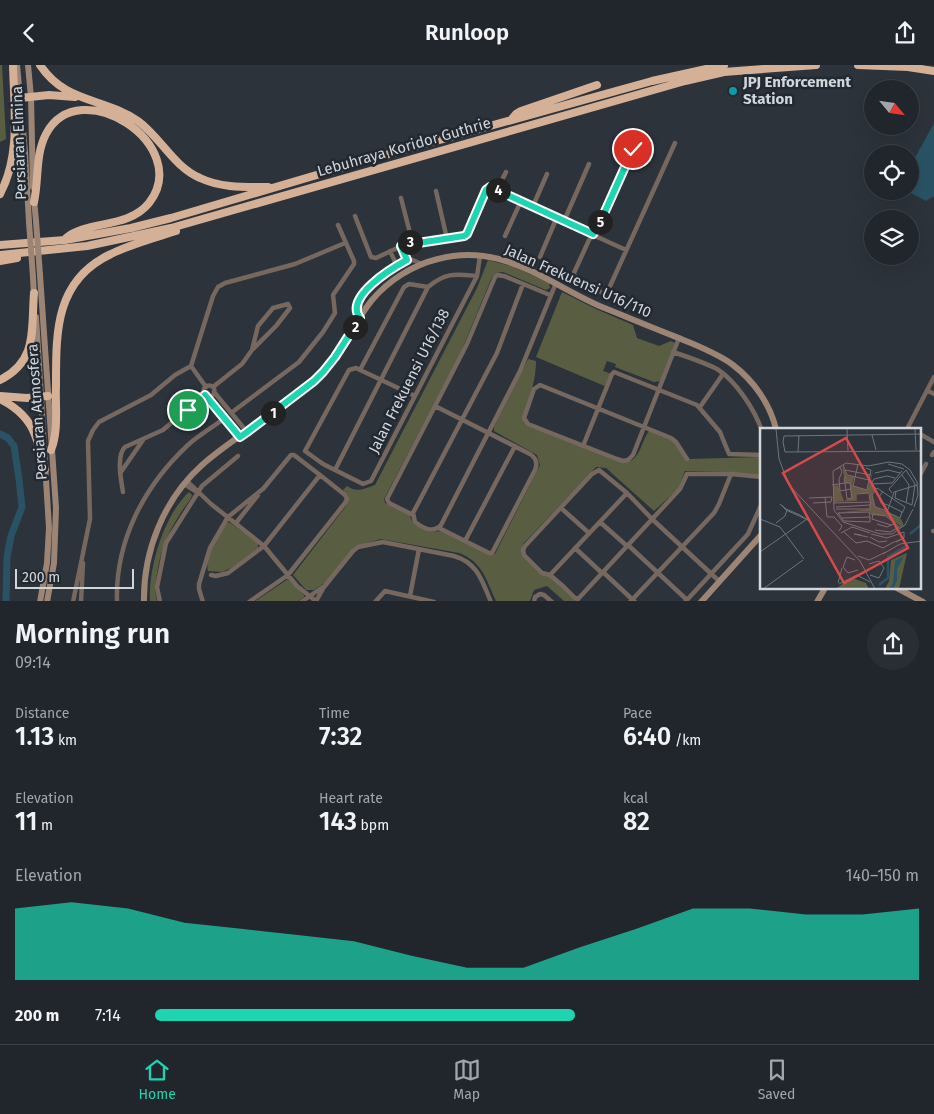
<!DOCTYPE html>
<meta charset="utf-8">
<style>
:root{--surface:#21262c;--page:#292e34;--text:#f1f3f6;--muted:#a2a5a9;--line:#3e4348;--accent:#1dd5b1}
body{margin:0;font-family:"Fira Sans",sans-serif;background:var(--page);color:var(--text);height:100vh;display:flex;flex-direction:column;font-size:19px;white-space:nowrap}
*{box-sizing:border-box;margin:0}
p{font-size:16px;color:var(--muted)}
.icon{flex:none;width:28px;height:28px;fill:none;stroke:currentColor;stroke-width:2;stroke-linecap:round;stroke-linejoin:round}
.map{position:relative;height:536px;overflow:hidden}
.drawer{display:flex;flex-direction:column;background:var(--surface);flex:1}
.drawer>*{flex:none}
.needle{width:32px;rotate:119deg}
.tools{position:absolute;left:864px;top:15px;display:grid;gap:10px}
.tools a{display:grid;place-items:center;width:55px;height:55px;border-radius:50%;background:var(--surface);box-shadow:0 5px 20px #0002,0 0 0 1px var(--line);font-size:25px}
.scale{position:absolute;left:15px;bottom:12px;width:119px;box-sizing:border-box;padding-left:5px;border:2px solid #d1d6db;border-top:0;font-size:14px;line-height:18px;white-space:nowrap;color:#d1d6db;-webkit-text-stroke:4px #222931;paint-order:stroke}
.pin{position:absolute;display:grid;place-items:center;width:42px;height:42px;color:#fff;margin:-21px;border:2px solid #fff;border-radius:50%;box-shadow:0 1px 5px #0007}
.km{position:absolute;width:25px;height:25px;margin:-12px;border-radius:50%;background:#222;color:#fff;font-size:14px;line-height:25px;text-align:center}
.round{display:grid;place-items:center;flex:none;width:52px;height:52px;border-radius:26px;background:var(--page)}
.overview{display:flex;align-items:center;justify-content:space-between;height:85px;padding:0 15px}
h1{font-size:28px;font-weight:600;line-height:38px}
.metrics{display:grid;grid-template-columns:repeat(3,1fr);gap:8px;height:85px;padding:5px 15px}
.metrics div{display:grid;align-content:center}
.metrics b{font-size:25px;font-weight:600}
.metrics small{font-size:14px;font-weight:400}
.metrics p{font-size:14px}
.chart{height:140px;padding:10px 15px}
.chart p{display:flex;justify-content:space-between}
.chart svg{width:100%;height:90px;margin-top:5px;fill:var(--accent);opacity:.7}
ul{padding:0 15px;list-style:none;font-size:16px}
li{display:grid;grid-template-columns:80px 60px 1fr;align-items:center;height:38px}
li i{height:12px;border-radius:6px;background:var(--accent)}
header{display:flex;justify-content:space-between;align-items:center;height:65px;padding:0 15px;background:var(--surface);font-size:22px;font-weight:600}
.tabs{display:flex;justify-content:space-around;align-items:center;height:70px;border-top:1px solid var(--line);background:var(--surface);font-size:14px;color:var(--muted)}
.tabs a{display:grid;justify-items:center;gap:2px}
.tabs .current{color:var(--accent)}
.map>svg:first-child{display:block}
.green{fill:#595e43}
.water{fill:#295364}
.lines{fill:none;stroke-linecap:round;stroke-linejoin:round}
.river{stroke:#295364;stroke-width:7}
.street{stroke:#76685e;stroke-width:4.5}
.secondary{stroke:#9c8575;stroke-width:6}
.highway{stroke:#d4b097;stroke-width:8}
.secondary-bridge{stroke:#9c8575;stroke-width:6}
.route-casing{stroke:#fff;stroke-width:10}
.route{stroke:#1dd5b1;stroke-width:6}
.culture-dot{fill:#0f9aa8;stroke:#222931;stroke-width:2}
.labels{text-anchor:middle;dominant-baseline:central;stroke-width:5;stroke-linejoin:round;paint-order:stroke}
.poi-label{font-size:15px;font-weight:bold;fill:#d1d6db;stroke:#222931;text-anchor:start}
.street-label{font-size:15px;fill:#d1d6db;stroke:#222931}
.inset-river{fill:none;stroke:#295364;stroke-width:2.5}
.inset-road{fill:none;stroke:#6e747b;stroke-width:1}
.view{fill:#d54b4c;fill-opacity:0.15;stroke:#d54b4c;stroke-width:2.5}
.inset-edge{fill:none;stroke:#d1d6db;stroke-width:2.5}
</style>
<header><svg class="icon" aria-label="back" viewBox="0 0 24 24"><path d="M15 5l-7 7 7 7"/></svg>Runloop<svg class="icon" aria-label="share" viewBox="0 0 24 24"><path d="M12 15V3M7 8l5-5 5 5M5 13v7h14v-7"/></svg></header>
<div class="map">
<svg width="934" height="537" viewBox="0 0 934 537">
<rect width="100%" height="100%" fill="#2c333b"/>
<path class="green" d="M0,0H2L6,74L0,77Z
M488,195L511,201L549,217L550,223L546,225L503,207L496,208L492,212L461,287L384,434L385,438L409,450L414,459L430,467L442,466L490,490L495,489L540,400L537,390L494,366V362L528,294L536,296C536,315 530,331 524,349L528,358L624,397C640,398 641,376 649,366L671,372L689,394L761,392V411L727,407L685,406L678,424L654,446L606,403L596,402L523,479L522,484L540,508L550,510L580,536H564L547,521L534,525L530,536H496C486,515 483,497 459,488L381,474L354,482L326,517L314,525H306L293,510L346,441L348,431L343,425L347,421C357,428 364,424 375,420L477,223Z
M562,227L596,244L633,260L637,273L659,281L671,276L675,278L660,316L654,317L615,302L616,299L607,296L603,306L612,309L607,322L536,292Z
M189,427L192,430L191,433C174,457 164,473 158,502C156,515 154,524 157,536L150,537C148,503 164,450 189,427Z
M228,457L232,459L258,478V483L231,503L222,507L208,506C204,494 220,467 228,457Z
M288,514L304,530V532L298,536L254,537Z"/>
<path class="water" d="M934,58V132H932L926,136L907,126H910V102Z"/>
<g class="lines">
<path class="river" d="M0,369L8,373L14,381L19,414L22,442L11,471L7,492L6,537"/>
<path class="street" d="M633,84L598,162L589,175L573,210L606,230L675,78
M497,125L506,107
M436,126L447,174
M401,133L412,176
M533,141L547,109
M355,151L371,192L376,193L412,176L418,178L464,171L467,169L486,125L490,123L626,185
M564,156L589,99
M505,171L521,136
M401,181L407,195
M390,186L397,201
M540,192L557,152
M523,219L497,288L413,448L415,457C423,463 433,469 441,460L520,306L556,218
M360,253C344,232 394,201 410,194L422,199
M679,273L633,390L628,395L623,396L617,394L528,359L524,353L534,324L540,320L671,373L676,377L687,394
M673,287C688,292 703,297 717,304C736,316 755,345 762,366
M191,301L213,231L218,222L225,218L295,199L345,178
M191,301L206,322
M360,305L404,222L409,219L428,222C446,207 455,209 477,211
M203.5 326a5.5 5.5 0 1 1 11 0a5.5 5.5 0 1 1-11 0Z
M213,322L242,299L252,285L276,261L290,243L288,239L273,243L258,261L252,285
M927,325L934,329
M214,327L247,367
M208,331L240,372
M415,331L356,303L349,305L305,386L323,399L363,419L371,416L477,211L480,191
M435,341L530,389C536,393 538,398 535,405L492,488H489L439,463
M700,342L723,309
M231,348L299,297L323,267L335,248L333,230L354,199V196L338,160
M907,364L934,312
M920,369L934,377
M583,381L612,309L614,307L697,340L720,367L729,389L762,390
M932,390L934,387
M335,405L428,222
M121,407L143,375
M920,410L926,399
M187,416L211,439L264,481L297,521L317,537
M184,419L197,427
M263,424L291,390H294L320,410
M123,427C121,416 116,390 125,382L163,365L205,329
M561,443L589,468
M413,450L389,438L387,434L467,279L495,212L497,210L504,211L550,230
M600,457L627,481
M236,458L258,430
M933,466H934
M465,476L515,381
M628,480L687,535
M575,483L602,508
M603,507L635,537
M211,510L216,511L228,508L264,481L320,410L345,430L347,434L345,438L288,510L249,537
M550,510L627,428
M719,516L652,454L627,428L599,405L592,409L525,481L523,485L524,490L542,508L550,510L564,522L575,533L578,534L680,424L687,409H731
M410,531L419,484
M316,536L324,522L353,486L358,482L383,477L454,491C478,498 482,516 491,537
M73,537L90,454L88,376L93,365L99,357L151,330L175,310L191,301
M81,537L83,498
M117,537C115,476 144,421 188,380C199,370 213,362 225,353
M160,537L157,522L166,478L202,421L238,391
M203,537L199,524V519L210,483L228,452L264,423
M301,537L323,522
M375,537L385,526L434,537
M534,537L535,532L540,529L544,530L552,537
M630,537L714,448L719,439L731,409L762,412
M685,537L748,469L762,438"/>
<path class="secondary" d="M17,0L25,87L29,157
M28,0L31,32L33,122
M34,134L36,156
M40,210L56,443L54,498L47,537
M33,212L34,232
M36,252L49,463L47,498L40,537
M897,523L923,537
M144,537C143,486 164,434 202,400C240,366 288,344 323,307C343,285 354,257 372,235C389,215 413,200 438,194C457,189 479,189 499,194C536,204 567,227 602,242C627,252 653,263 679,273C697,281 717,288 733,300C754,316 770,339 776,364
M701,537L762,469
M817,537L825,523"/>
<path class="highway" d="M40,0C66,39 103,32 138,56C161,73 173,101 200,113C221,123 244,122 268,122
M858,0L908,2L934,6
M20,33L49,30L75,32
M511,55L516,49L521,46L597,20
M0,129C21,90 14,43 13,0
M34,137C39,115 35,90 46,69C79,6 194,80 149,138C128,164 88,155 66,173
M0,180L65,175L131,163L171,153L364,96L652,16L724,0
M0,190L87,181L171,163L685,16L724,7L816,0
M0,196L17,193
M0,315C38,296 31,265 34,228
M0,331L27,333L48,331
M0,334C16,342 29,353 35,370C40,381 40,393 45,404
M51,385C59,365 55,341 56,320C56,267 55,215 111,189C131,179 154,173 176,166"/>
<path class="secondary-bridge" d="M36,156L40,210
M29,157L33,212"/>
</g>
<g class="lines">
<g class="route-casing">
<path id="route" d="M188,345L205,330L240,372L247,367L314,316L323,307L335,292L360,253C344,232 392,203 407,195L401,181L412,176L418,178L464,171L467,169L486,125L490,122L593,169L598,162L633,84"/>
</g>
<use href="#route" class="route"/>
</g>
<circle class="culture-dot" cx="733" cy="26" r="5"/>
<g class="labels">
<g class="poi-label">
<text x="743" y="17">JPJ Enforcement<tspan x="743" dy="17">Station</tspan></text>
</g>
<g class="street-label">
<text transform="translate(19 78) rotate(-92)">Persiaran Elmina</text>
<text transform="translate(404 82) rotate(-16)">Lebuhraya Koridor Guthrie</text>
<text transform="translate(578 216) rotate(24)">Jalan Frekuensi U16/110</text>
<text transform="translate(409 316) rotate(-63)">Jalan Frekuensi U16/138</text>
<text transform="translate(37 347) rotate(-94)">Persiaran Atmosfera</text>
</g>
</g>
<g transform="translate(760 363)">
<rect width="161" height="161" fill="#2c333b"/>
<path d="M82,37L87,48L94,49L92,57L107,62L114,39L110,56L116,60L112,66L115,79L141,91L144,98L129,105L140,98L127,88L111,87L109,83L75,85L110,81V65H96L95,73L74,74L73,58L78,57L84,73L91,70L90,55H85ZM147,125L139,161H125L129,153L131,132ZM92,150L106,155L109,161H75Z" fill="#595e43"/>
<path d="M144,128L137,141V153L133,161H129L133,155L135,133Z" fill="#295364"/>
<path class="inset-river" d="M150,106L162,96M119,157L128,150V129L148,117"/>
<path class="inset-road" d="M16,1L19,31L29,57L100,133L115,161M87,1L88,23M155,1L156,22M162,6L24,8L23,14L25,24L162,23M112,7L116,22M38,24L39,7M98,36L93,58L107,62L108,57M128,36L144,41M83,37L85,42L111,47M106,40L111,42L109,52M77,41L80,39L82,44L79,51L80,63L91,61M85,42L87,47L109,52L108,57M115,45L128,42L140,45M142,47L149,57L146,75M135,50L127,48L114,51L111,56L132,55L142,43M72,57L85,55H90L92,70L87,71L85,55L84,51L86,48M123,63L119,69L121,75L128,77M132,65L129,61L146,42L155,56L152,77L135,70L136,63M65,69L67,89H74L82,98L79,103M49,70L72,69L71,74L53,75M96,73V66L109,65L110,73M73,75L111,74L110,77L76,79M20,76L26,81L40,87L48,92L26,82ZM76,81H110V77M153,81L145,97L132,106H120L83,94L74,82L73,43L86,35L108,38L129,34L142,36L150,42L157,54L158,67L154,79M125,83L140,90L142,84L128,77M127,83L115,79L112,67L117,60L145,79L142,85M127,84L134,64L157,57M78,85L84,93L110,94V89M78,85L109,84L110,89M82,90L110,89M0,91L20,99L44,131M16,95L25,88L27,82M117,96L127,99L136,95M115,102L130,104L139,99L126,88L113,86L112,91L131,97M83,103L96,115L107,113M81,105L92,99L110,105M111,106L127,110L144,104V110M101,107L94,106L108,109M110,109L119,114L127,113M107,113L123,120L132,115L144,110L136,114M0,124L47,91M123,126L140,116L162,113M98,128L109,132L126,124M95,132L87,129L83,139L88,145L98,142M109,136L119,133L124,140L119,150L110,147M78,155L82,140M79,156L97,147L110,154M3,161L43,132"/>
<path class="view" d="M86,10L148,120L84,155L23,45Z"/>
<rect width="161" height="161" class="inset-edge"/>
</g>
</svg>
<div class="tools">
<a><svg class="needle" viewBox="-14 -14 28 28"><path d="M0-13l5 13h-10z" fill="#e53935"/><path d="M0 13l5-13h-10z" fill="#a2a5a9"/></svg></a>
<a><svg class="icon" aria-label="locate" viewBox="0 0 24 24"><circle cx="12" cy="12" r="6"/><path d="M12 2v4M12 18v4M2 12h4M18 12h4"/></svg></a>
<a><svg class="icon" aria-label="layers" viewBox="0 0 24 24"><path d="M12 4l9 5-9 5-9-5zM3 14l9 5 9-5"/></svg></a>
</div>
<div class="scale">200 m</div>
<div class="pin" style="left:188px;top:345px;background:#1e9e55"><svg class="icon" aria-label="arrive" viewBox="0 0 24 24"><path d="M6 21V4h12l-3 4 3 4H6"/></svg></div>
<div class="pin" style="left:633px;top:84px;background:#d93025"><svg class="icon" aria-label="check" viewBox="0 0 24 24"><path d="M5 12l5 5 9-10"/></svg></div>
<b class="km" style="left:273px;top:348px">1</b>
<b class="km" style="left:355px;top:262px">2</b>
<b class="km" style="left:410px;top:177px">3</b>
<b class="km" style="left:498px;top:125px">4</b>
<b class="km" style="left:600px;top:157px">5</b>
</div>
<section class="drawer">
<div class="overview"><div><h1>Morning run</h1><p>09:14</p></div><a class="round"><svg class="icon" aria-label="share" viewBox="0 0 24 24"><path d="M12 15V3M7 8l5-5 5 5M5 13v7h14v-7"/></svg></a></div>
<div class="metrics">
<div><p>Distance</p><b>1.13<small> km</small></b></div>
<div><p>Time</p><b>7:32</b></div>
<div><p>Pace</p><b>6:40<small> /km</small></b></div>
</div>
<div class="metrics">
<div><p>Elevation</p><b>11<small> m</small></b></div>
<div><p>Heart rate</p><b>143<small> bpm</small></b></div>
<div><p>kcal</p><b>82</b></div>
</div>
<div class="chart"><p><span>Elevation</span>140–150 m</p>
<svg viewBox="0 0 160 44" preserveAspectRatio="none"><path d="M0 44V9L10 6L20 9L30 16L40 19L50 22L60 25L70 32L80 38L90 38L100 28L110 19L120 9L130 9L140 12L150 12L160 9V44z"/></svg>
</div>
<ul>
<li><b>200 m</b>7:14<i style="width:55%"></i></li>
</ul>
</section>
<nav class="tabs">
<a class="current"><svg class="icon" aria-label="home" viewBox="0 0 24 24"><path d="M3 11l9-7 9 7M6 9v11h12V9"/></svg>Home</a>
<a><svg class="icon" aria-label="map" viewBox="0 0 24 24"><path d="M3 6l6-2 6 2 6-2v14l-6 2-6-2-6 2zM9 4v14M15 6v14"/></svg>Map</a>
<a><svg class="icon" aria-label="saved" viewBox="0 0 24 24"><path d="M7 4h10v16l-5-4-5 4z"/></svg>Saved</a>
</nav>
